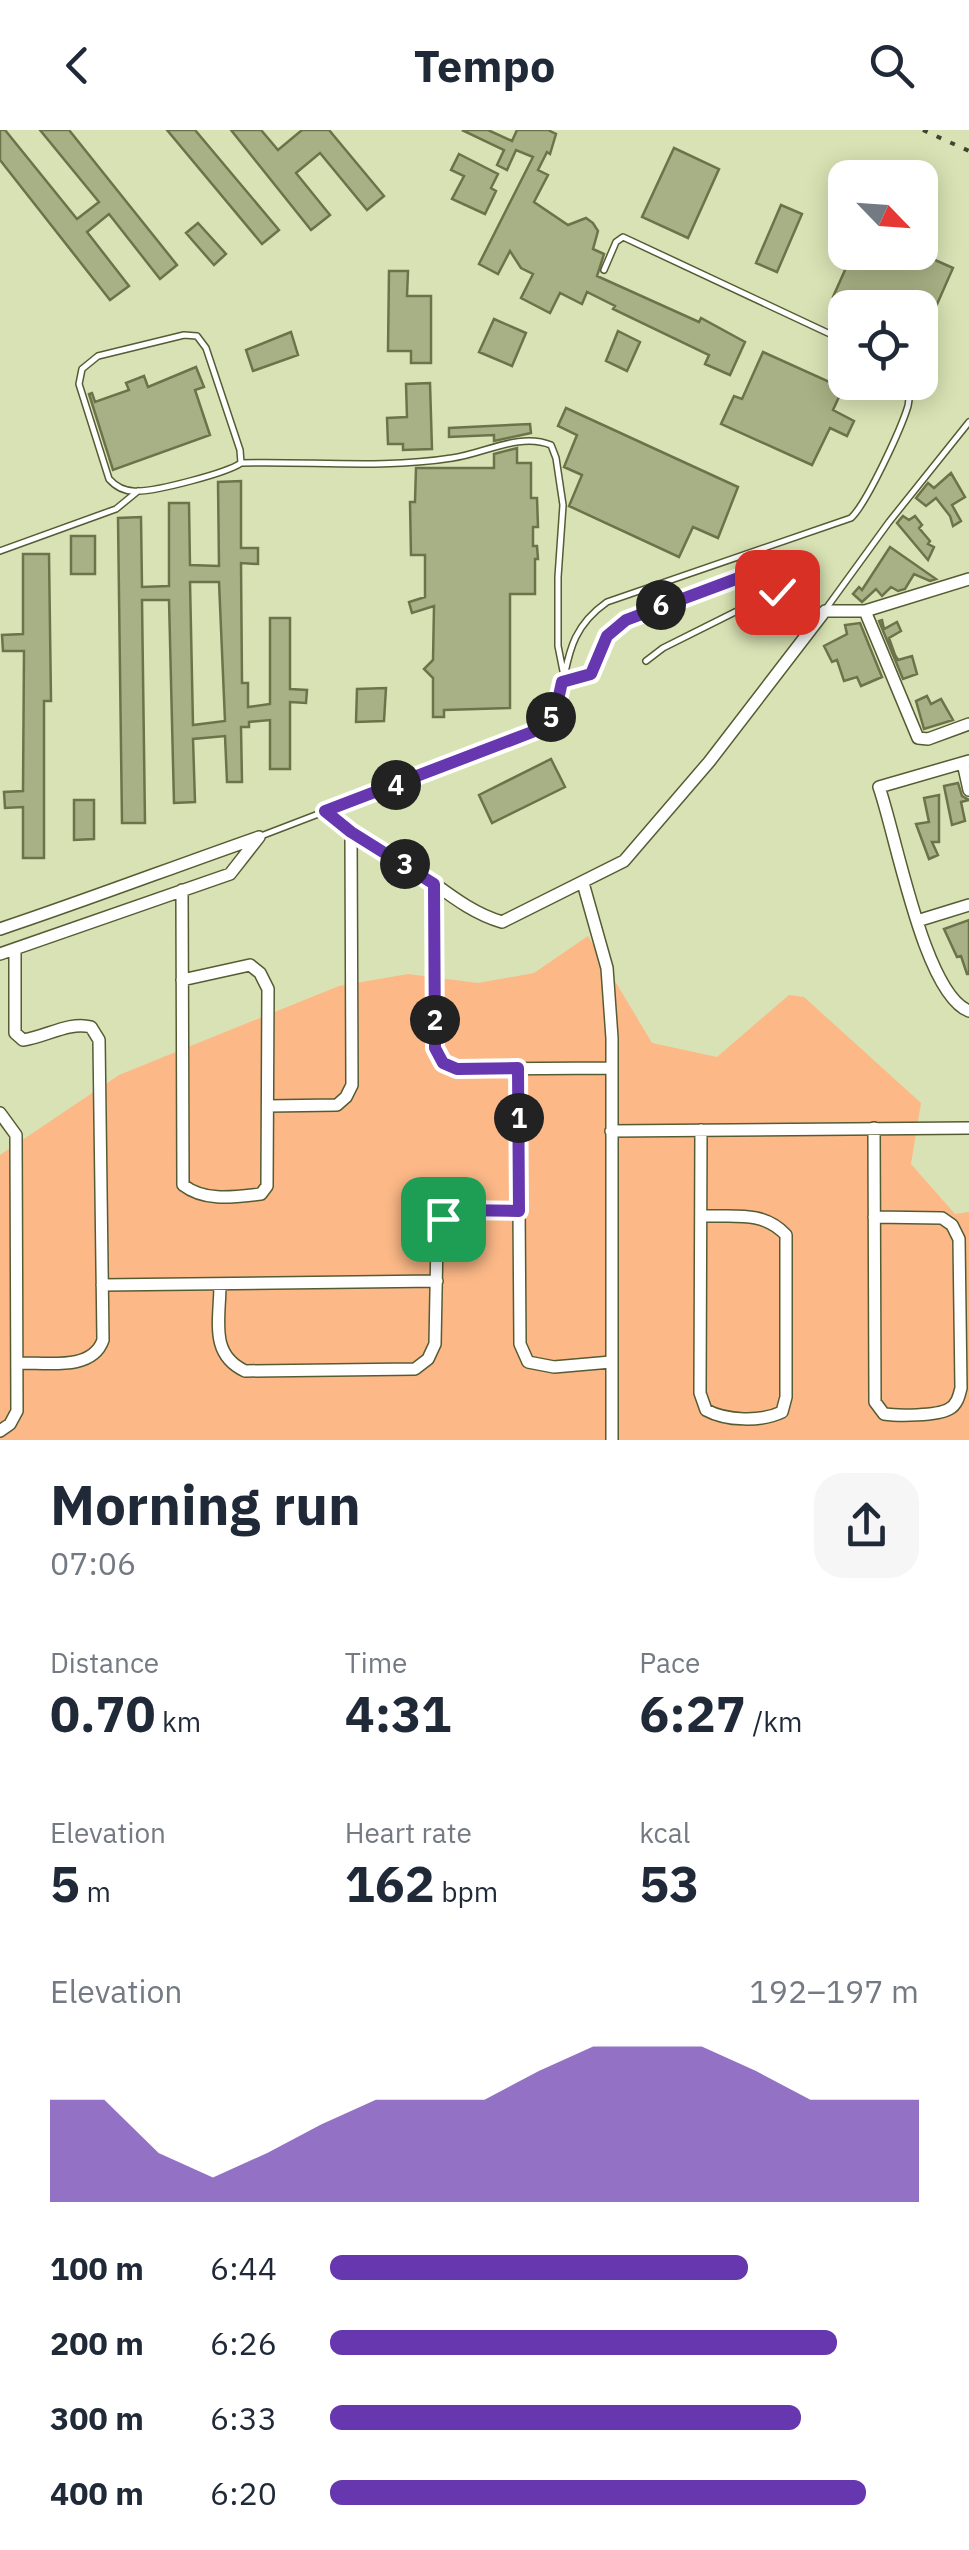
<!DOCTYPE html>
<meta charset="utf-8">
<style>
:root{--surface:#fff;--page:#f6f6f7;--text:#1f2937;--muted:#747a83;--accent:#6637af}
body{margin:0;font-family:"IBM Plex Sans",sans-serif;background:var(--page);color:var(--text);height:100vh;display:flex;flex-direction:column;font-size:38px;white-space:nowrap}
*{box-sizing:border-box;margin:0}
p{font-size:32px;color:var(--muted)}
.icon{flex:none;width:55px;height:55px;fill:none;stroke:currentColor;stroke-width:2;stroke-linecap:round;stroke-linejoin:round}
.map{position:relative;height:1310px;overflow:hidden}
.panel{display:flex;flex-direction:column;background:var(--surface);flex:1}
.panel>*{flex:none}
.needle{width:65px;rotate:115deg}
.buttons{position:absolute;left:828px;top:30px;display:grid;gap:20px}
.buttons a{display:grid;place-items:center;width:110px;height:110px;border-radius:20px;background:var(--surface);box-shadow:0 5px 25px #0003;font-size:50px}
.pin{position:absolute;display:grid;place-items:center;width:85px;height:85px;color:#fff;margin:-42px;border-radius:20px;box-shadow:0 5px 15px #0006}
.km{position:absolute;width:50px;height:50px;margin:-25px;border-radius:50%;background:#222;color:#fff;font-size:28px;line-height:50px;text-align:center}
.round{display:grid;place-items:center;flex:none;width:105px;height:105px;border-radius:30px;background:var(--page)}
.summary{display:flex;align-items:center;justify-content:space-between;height:170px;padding:0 50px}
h1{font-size:55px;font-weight:700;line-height:75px}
.metrics{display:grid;grid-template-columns:repeat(3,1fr);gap:15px;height:170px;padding:10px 50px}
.metrics div{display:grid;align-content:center}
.metrics b{font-size:50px;font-weight:700}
.metrics small{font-size:28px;font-weight:400}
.metrics p{font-size:28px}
.chart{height:280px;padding:20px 50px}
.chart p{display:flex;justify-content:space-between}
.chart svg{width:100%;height:180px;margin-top:10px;fill:var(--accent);opacity:.7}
ul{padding:0 50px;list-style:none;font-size:32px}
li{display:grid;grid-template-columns:160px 120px 1fr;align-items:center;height:75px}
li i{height:25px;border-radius:12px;background:var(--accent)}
header{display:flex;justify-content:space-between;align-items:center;height:130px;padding:0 50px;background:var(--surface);font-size:45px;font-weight:700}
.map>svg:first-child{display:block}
.green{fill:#fcb887}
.building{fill:#a8b185;stroke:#6c734a;stroke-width:2.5;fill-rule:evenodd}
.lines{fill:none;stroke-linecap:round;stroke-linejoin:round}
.service-casing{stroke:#555c33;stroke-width:8}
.minor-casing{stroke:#555c33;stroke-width:14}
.service{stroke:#fff;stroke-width:5}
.minor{stroke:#fff;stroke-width:11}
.rail{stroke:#41452e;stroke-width:4;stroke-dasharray:5 10;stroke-linecap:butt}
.route-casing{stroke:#fff;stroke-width:20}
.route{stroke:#6637af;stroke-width:12}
</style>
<header><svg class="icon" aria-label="back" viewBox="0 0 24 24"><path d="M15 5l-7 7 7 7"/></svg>Tempo<svg class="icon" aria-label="search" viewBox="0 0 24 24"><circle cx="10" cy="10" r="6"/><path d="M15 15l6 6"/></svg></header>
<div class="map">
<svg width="969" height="1310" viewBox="0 0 969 1310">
<rect width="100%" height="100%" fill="#d9e2b4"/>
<path class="green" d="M588,806L652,913L717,927L789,865L804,867L921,973L911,1034L955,1084L969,1082V1310H0V1025L119,945L339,856L408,844L478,853L534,843Z"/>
<path class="building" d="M0,0H5L77,89L99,72L40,0H69L177,135L160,149L109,84L87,102L129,156L110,170L0,30Z
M167,0H195L279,100L262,114Z
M231,0H261L278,20L302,0H329L384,66L367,80L320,23L296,43L330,85L311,100Z
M462,0H488L512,11L517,0H548L556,4L550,24L547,22L538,40L548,45L534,72L568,95L586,88L593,93L598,101L593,119L604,124L597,146L699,192L701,188L745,212L730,245L705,234L709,225L613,179L615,176L587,162L582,174L560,163L550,183L521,168L533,144L521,138L510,121L498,144L479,134L533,27L516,20L507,40L497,35L504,20Z
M674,18L719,39L688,108L642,87Z
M459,24L498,44L491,58L496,61L485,84L452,69L464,46L451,40Z
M781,75L802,84L777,142L756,133Z
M198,93L226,124L214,135L186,103Z
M853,122H882L918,138L924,125L953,138L920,213V178H856L833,167Z
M389,141H408L407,166H431V233H411V221H388Z
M494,189L526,203L512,236L479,222Z
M618,201L640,212L627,241L606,231Z
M291,202L298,225L253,241L246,220Z
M763,222L843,258L833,280L854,291L847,306L830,298L812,335L721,294L734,266L742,269Z
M196,237L204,257L195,260L210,305L113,340L89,264L92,263L95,272L129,260L126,253L144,246L148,257Z
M430,253L432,319L403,320V314H388L387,288L407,287L406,254Z
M566,278L738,357L718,408L693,397L679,427L569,376L582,345L564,337L577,305L558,296Z
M530,294L531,303L494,311V305L449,307V298Z
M517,318V333H531V368H537L538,397H533V416H537L538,429H535V464H510V578L444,580V587H433V548L424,539L433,530L434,476L412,483L409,472L425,467V425H411L410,372H415L416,338H494V324Z
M951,343L965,367L952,375L961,391L953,396L950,386L936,368L926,376L916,368L928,353L934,358Z
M241,351V418H258V434L241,433L242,553H248V577L270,574V488H290V559L307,560L306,573L290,572V639H270V590L249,592V597H241L242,652H227L225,606L193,609L195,672L174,673L169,470H142L145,693H122L118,388L141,387L142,457L169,456V373H189L190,435L219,436L218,352ZM190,452H219L225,591L193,595Z
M903,386L909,390L915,386L922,395L919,398L930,411L928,414L934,417L928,430L897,393Z
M71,406H95V444H71Z
M890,417L936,449L930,451L914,444L905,459L898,461L891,457L882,466L876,459L862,472L853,464L859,457L862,460Z
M23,424H49L51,571H44V728H23V677L5,678L4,662L23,661L24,521H3L2,505L23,504Z
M882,490L884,499L897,492L901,501L889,508L895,525L898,530L912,526L917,544L903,549L879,491Z
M860,493L882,547L861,556L857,547L844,551L837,530L832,532L824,516L847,504L845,495Z
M386,558L384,591L356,592L357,559Z
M927,566L931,574L941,569L953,590L924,599L916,571Z
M551,629L565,657L492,693L479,665Z
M958,653L962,666L969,670L961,672L965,691L952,695L944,656Z
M939,665V712H932L938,725L929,729L916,694L929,692L924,668Z
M74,670H94V709L74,710Z
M969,790V844H967L961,826L957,827L944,799Z"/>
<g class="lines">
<g class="service-casing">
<path id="service" d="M604,140L616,112L623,107L845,211
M241,333L240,320L206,218L197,206L184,205L98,226L82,239L79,254L109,349C116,357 126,362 138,361C157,361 227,343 241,333C310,331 383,339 452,328C484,324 519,302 551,315L556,328L563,375L558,447V516L563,541
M0,421L116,379L138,361
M825,480L889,392L969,292
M562,552L591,544L607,506L626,490L766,436L782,435L791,440L787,456L663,518L646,531
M261,706L540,599C578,560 550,512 607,472L851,388C867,373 901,299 908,276C910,267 909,261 907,252"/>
</g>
<g class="minor-casing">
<path id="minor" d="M865,481L918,608L928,609L969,594
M969,631L879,657C896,705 924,864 969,881
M963,633L969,660
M325,681C350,702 376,715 403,732C437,753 464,781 502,792L624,731L709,632L825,481H865L969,449
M583,753L607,838L612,908V1310
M435,754V918L443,933L457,939L612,938
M182,760L183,1055C205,1072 234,1067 261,1064L267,1056L268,859L260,843L250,835L182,850
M917,791L969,775
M0,799C87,770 173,737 259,707
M15,819V903L23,910C46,907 69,891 91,897L99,910L103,1210C92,1242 45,1232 17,1233
M0,824L230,744L259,707
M518,939L520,1214L528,1232L554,1237L611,1232
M268,976L337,975L346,967L352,955L351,703
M0,983L16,1005L17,1281L10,1294L0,1301
M874,998L875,1272L884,1284C898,1286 937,1286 949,1279C957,1275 959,1266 961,1258L959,1109L952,1095L942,1088L874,1087
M611,1001L969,998
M701,1086C733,1087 763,1080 786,1105V1267L782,1282C761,1292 726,1291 706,1280L700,1263L701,1000
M220,1154C220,1190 209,1224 245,1241L415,1239L428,1229L435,1214L437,1110L443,1089L457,1080L519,1081
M102,1155L437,1151"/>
</g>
<use href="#service" class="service"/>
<use href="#minor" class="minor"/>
<path class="rail" d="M923,0L969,21"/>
</g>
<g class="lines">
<g class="route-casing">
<path id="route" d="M443,1089L457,1080L519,1081L518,938L457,939L443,933L435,918L434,754L351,702L325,681L540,599L556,579L562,552L591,544L607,506L626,490L776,434L787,436L790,440L789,453L777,462"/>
</g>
<use href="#route" class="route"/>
</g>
</svg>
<div class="buttons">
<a><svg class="needle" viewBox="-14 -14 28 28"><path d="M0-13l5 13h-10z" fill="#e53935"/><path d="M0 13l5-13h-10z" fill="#747a83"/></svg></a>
<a><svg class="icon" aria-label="locate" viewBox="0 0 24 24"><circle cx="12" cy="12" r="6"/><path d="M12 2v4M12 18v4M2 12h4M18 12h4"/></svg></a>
</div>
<div class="pin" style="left:443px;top:1089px;background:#1e9e55"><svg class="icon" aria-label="arrive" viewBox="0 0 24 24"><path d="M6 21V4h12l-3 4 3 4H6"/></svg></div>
<div class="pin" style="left:777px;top:462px;background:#d93025"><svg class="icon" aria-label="check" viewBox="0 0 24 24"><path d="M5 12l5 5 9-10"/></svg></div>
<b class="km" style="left:519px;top:988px">1</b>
<b class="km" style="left:435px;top:890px">2</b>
<b class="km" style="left:405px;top:734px">3</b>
<b class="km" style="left:396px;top:655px">4</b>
<b class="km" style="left:551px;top:587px">5</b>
<b class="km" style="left:661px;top:475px">6</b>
</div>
<section class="panel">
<div class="summary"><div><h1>Morning run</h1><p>07:06</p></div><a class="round"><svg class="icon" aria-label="share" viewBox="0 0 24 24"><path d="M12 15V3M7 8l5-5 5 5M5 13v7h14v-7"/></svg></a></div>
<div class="metrics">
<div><p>Distance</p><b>0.70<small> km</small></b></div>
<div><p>Time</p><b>4:31</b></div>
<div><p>Pace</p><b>6:27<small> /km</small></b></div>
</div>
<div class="metrics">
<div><p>Elevation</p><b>5<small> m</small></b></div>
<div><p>Heart rate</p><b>162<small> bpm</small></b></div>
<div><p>kcal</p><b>53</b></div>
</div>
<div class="chart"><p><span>Elevation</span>192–197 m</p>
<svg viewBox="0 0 160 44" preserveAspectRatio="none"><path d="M0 44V19L10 19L20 32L30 38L40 32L50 25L60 19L70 19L80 19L90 12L100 6L110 6L120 6L130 12L140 19L150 19L160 19V44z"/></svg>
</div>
<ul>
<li><b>100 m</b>6:44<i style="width:71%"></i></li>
<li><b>200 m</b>6:26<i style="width:86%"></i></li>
<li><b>300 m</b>6:33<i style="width:80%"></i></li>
<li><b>400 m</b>6:20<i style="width:91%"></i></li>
</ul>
</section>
